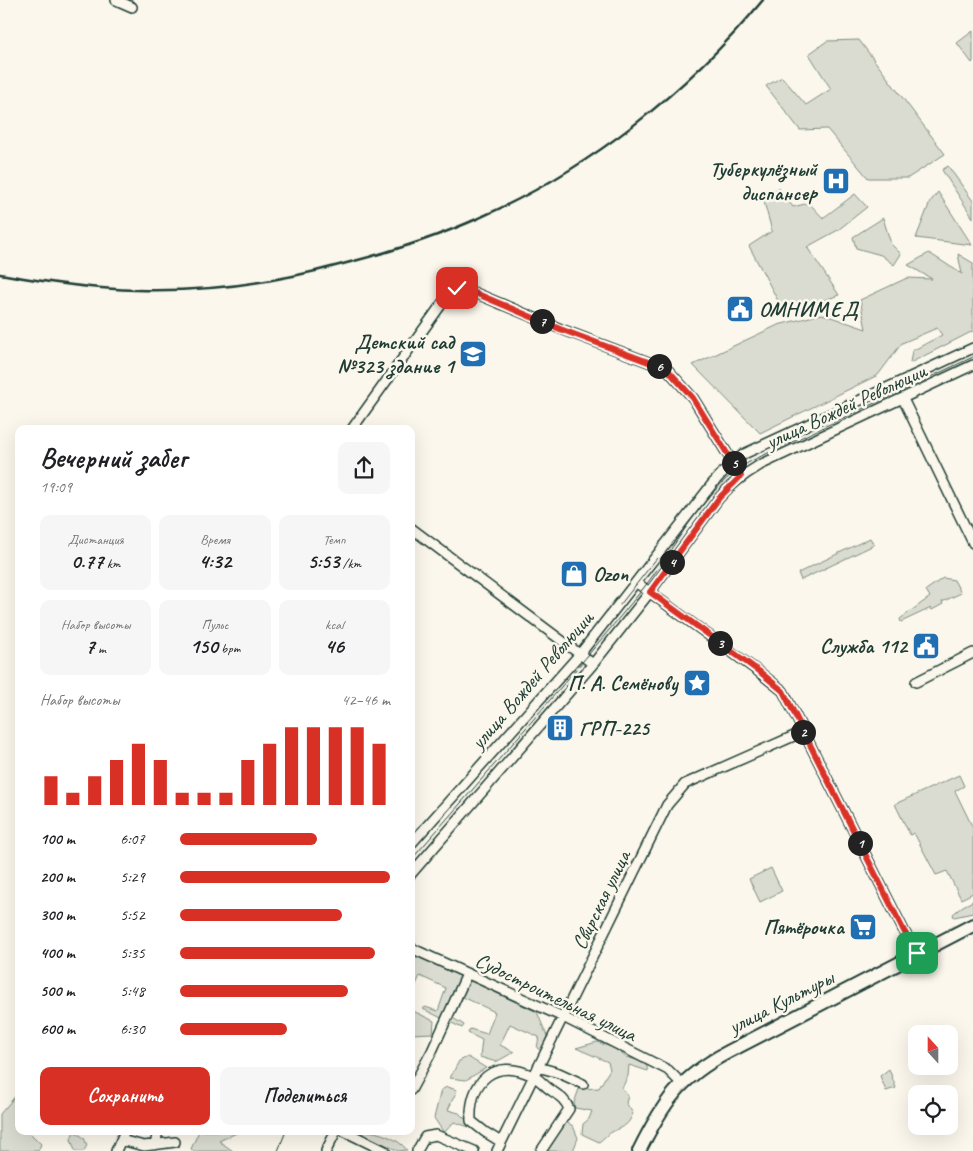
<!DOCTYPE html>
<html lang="ru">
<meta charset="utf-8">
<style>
:root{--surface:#fff;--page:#f6f6f6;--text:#202124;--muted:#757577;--accent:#d93025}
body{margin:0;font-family:Caveat,sans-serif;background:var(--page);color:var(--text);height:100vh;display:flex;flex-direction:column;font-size:19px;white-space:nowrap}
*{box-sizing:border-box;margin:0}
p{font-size:16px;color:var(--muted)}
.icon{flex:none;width:28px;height:28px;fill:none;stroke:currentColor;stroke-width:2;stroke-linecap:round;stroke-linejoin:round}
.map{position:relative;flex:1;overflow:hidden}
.details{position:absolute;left:15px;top:425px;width:400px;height:710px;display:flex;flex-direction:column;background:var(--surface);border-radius:10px;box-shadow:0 5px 20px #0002}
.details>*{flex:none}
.needle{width:32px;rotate:339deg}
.fabs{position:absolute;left:908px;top:1025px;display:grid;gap:10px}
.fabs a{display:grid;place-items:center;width:50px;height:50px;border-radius:10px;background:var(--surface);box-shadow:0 5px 20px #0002;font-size:25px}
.pin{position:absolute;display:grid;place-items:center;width:42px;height:42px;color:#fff;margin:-21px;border-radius:10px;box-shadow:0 2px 8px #0006}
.km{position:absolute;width:25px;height:25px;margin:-12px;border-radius:50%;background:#222;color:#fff;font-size:14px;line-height:25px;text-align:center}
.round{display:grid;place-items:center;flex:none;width:52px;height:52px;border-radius:10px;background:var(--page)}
.overview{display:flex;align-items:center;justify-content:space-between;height:85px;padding:0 25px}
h1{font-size:28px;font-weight:700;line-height:38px}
.figures{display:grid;grid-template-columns:repeat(3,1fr);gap:8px;height:85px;padding:5px 25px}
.figures div{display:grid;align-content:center;border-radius:10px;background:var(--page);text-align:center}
.figures b{font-size:21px;font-weight:700}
.figures small{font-size:14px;font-weight:400}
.figures p{font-size:14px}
.chart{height:140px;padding:10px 25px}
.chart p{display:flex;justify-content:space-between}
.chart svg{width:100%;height:90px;margin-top:5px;stroke:var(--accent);stroke-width:6}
.primary-button{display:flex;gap:10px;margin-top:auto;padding:10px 25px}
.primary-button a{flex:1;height:58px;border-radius:10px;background:var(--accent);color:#fff;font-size:20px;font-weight:700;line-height:58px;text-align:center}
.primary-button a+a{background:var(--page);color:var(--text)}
ul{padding:0 25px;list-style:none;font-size:16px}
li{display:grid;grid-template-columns:80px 60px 1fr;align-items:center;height:38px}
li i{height:12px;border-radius:6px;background:var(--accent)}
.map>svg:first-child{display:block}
.green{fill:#dbdcd1;stroke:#7d8c82}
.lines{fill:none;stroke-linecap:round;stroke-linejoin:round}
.street-casing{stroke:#1f3d34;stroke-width:12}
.secondary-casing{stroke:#1f3d34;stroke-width:16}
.street{stroke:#fbf7ec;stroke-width:9}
.secondary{stroke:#fbf7ec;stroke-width:12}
.tram{stroke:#1f3d34;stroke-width:1}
.rail{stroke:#1f3d34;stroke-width:2.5}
.route-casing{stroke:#fff;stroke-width:10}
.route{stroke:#d93025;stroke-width:6}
.labels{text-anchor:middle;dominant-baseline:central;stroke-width:5;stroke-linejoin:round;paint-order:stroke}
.poi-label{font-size:21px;font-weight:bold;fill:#1f3d34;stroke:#fbf7ec;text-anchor:end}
.street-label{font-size:21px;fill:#1f3d34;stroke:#fbf7ec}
</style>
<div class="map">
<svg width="973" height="1151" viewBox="0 0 973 1151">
<rect width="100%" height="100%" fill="#fbf7ec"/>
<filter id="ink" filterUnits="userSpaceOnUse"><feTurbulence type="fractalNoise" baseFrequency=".02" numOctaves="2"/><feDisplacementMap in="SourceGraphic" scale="10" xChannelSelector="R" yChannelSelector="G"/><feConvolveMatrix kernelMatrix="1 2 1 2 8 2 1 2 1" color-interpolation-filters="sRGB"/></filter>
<g filter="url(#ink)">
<path class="green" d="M973,31V62L972,63L957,43Z
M859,40L945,154L908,178H868L827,129L800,130L766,86L782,77L806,105L831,89L809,54L827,41Z
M948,166L973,201V218L942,170Z
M779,188L793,207L809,203L823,218L855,194L867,207L838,230L807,247L839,295L785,314L749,246L772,231L763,198Z
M938,192L972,245L916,238L930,202Z
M883,218L891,244L901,254L894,265L881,255L856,248L853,237Z
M929,253L962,274L958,254L973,263V331L910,363L912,351L942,335L937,328L902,343L878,375L760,433L693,365L778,325L822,314L866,329L860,300L907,278L932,279L908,265Z
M870,538L874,545L801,580L798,573Z
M943,578L954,580L961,593L942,602L943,604L932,610L931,608L901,622L900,619L930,597L926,590Z
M959,775L964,786L955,791L973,828V893L961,899L947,871L936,875L914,833L910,835L895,804Z
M771,868L782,891L760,902L749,879Z
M973,901V913L954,917L953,914L963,906Z
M411,953L537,1012L547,1036L542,1051L537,1048L539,1037L510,1024L500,1045L514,1052L496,1062L480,1057L482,1040L468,1033L470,1029L487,1034L495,1012L463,997L453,1018L464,1025L462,1028L423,1009L425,1007L438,1011L446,988L420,976L411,995Z
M411,1010L434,1021L433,1033L411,1034Z
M597,1042L614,1048L626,1057L641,1061L646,1064L648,1071L629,1065L628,1076L622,1088L628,1096L626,1103L633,1113C628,1127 624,1125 612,1132C607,1134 603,1139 599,1142L582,1134L583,1124L589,1119L592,1111L575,1108L574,1103L579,1089L599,1088L610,1069L608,1062L576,1048Z
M468,1057L486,1068L466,1080L450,1078L459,1061Z
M889,1069L896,1088L886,1091L880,1076Z
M447,1087L457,1090L448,1110L459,1113L470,1124L469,1127L454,1122L444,1133L434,1118L441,1090Z
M19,1092V1131H28L41,1144L38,1151H0V1114Z
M566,1122L573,1126L578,1138L573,1151H539Z
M74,1131L84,1138L87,1145L84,1151H75L71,1139Z
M199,1131H241L219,1141L233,1151H194L191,1149Z
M365,1131C378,1131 399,1139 407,1150L398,1151L364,1134Z"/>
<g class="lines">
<g class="street-casing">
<path id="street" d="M116,0L132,7
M903,399L973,543
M352,429L446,298L457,288L468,290L561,329L667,369L693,398L741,476
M411,528L593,664
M637,583L759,672L783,691L904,931L917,953
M916,682L973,653
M411,844L580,654L713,483L727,468L744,454L973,348
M411,874L593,664L650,592L719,498C731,484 743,475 760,465L973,365
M411,948L563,1017L668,1070L681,1083
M538,1067L559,1073L583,1084
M411,1090L432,1051L467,974
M344,1131L385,1151
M121,1140L144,1146L175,1142
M501,1142L485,1132L471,1121C469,1081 494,1057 533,1076C538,1078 543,1084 548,1088C557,1095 565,1098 569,1109L541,1151
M155,1145L158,1131
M116,1151L125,1131
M326,1151L336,1131
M417,1151L425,1137L436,1135L474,1151
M497,1151L667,805L685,784L803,732"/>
</g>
<g class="secondary-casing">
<path id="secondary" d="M639,1151C663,1103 679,1078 728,1052L973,925"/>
</g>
<use href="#street" class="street"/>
<use href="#secondary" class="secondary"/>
<path class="tram" d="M620,605L657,558
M411,860C489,771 567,682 642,590C675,549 704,487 751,461L973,357
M278,1151L286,1131"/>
<path class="rail" d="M0,274C45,282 90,289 136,290C204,292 273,283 339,265C387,253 435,238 481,217C588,170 689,90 763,0"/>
</g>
</g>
<g class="lines" filter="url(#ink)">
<g class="route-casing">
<path id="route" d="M457,288L468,290L560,329L667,369L693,398L741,476L719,498L650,592L760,672L783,691L904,931L917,953"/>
</g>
<use href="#route" class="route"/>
</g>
<defs>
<g id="hospital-square" transform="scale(1.4375)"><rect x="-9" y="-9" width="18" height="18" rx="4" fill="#1f6fb2" stroke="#fbf7ec"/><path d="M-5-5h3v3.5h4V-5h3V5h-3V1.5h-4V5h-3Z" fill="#fff"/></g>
<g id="civic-square" transform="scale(1.4375)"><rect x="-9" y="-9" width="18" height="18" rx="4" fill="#1f6fb2" stroke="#fbf7ec"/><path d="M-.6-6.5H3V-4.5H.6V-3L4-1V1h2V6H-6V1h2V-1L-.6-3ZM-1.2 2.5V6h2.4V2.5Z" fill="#fff"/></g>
<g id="school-square" transform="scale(1.4375)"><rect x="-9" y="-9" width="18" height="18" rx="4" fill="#1f6fb2" stroke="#fbf7ec"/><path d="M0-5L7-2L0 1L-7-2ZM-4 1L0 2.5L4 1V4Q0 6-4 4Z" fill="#fff"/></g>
<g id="shop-square" transform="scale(1.4375)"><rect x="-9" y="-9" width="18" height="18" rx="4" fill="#1f6fb2" stroke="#fbf7ec"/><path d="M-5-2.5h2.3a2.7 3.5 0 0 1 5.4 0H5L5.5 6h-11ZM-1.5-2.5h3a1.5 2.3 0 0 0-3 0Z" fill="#fff"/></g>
<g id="sight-square" transform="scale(1.4375)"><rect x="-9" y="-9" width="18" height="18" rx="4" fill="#1f6fb2" stroke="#fbf7ec"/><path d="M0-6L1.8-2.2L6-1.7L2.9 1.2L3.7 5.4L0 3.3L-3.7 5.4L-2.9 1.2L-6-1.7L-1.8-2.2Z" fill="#fff"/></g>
<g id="building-square" transform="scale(1.4375)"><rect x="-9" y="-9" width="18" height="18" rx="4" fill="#1f6fb2" stroke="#fbf7ec"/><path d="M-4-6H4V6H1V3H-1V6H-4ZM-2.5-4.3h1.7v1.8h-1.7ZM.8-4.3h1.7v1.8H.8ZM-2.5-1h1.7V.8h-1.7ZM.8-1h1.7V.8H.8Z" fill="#fff"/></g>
<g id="supermarket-square" transform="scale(1.4375)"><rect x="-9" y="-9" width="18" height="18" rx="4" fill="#1f6fb2" stroke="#fbf7ec"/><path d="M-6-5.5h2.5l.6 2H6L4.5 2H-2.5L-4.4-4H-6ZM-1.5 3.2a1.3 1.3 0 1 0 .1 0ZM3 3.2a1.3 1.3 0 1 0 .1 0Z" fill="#fff"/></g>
</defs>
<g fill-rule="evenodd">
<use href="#hospital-square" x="836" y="181"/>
<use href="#civic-square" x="740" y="309"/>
<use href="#school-square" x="473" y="354"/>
<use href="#shop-square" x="574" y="574"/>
<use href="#civic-square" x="926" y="646"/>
<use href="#sight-square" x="697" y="683"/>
<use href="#building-square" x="560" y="728"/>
<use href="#supermarket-square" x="863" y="927"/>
</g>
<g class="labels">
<g class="poi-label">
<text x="817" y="169">Туберкулёзный<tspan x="817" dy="24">диспансер</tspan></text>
<text x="759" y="309" text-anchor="start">ОМНИМЕД</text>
<text x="454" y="342">Детский сад<tspan x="454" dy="24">№323 здание 1</tspan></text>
<text x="593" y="574" text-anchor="start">Ozon</text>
<text x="907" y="646">Служба 112</text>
<text x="678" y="683">П. А. Семёнову</text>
<text x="579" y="728" text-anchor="start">ГРП-225</text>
<text x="844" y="927">Пятёрочка</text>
</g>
<g class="street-label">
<text transform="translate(846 406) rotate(-25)">улица Вождей Революции</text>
<text transform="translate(532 680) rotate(-49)">улица Вождей Революции</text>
<text transform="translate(601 900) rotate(-64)">Свирская улица</text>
<text transform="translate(556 997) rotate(26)">Судостроительная улица</text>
<text transform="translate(781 1002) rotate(-27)">улица Культуры</text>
</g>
</g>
</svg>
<div class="fabs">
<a><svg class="needle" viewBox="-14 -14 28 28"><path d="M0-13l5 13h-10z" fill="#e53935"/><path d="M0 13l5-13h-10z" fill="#757577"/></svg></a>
<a><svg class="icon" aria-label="locate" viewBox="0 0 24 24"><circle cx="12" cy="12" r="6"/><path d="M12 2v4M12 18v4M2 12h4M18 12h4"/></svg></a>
</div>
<div class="pin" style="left:917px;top:953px;background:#1e9e55"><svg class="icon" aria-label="arrive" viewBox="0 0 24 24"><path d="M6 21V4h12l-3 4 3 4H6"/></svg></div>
<div class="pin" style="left:457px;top:288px;background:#d93025"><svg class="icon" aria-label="check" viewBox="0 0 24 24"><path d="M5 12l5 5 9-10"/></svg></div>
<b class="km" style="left:860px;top:843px">1</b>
<b class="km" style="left:803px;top:732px">2</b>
<b class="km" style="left:720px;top:643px">3</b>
<b class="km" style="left:672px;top:562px">4</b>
<b class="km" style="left:734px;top:463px">5</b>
<b class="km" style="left:659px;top:366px">6</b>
<b class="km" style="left:542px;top:321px">7</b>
<section class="details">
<div class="overview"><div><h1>Вечерний забег</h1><p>19:09</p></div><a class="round"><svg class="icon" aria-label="share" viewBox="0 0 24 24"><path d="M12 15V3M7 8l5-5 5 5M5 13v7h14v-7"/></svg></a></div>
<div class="figures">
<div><p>Дистанция</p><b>0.77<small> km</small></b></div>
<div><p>Время</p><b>4:32</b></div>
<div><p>Темп</p><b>5:53<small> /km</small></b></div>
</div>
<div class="figures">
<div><p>Набор высоты</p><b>7<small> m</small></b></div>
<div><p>Пульс</p><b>150<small> bpm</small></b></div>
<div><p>kcal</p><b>46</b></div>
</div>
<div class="chart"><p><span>Набор высоты</span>42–46 m</p>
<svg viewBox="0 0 160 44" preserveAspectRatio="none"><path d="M5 44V30M15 44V38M25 44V30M35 44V22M45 44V14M55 44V22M65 44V38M75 44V38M85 44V38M95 44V22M105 44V14M115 44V6M125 44V6M135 44V6M145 44V6M155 44V14"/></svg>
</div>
<ul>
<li><b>100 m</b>6:07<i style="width:65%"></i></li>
<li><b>200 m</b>5:29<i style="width:100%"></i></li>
<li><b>300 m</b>5:52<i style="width:77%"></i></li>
<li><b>400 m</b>5:35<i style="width:93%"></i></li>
<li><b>500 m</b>5:48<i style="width:80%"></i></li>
<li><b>600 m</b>6:30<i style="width:51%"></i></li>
</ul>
<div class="primary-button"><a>Сохранить</a><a>Поделиться</a></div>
</section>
</div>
